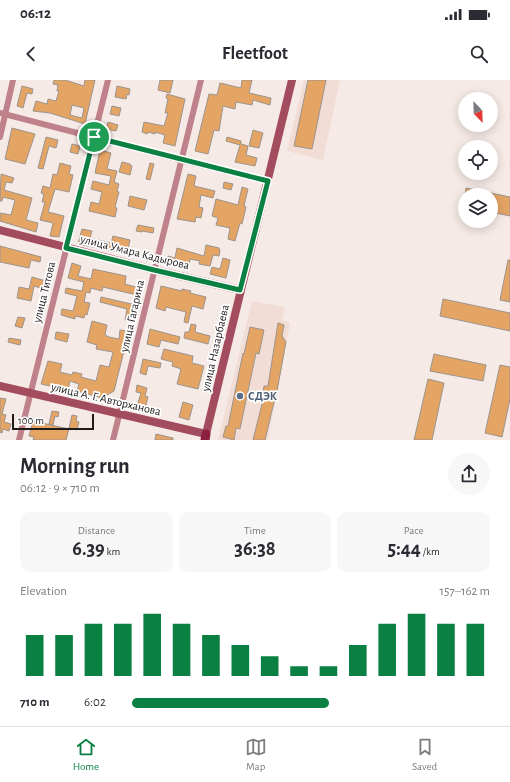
<!DOCTYPE html>
<meta charset="utf-8">
<style>
:root{--surface:#fff;--page:#f7f7f7;--text:#2b2b33;--muted:#7c7c81;--line:#e1e1e2;--accent:#0b8043}
body{margin:0;font-family:"Alegreya Sans",sans-serif;background:var(--page);color:var(--text);height:100vh;display:flex;flex-direction:column;font-size:15px;white-space:nowrap}
*{box-sizing:border-box;margin:0}
p{font-size:13px;color:var(--muted)}
.icon{flex:none;width:22px;height:22px;fill:none;stroke:currentColor;stroke-width:2;stroke-linecap:round;stroke-linejoin:round}
.map{position:relative;height:360px;overflow:hidden}
.details{display:flex;flex-direction:column;background:var(--surface);flex:1}
.details>*{flex:none}
.needle{width:26px;rotate:157deg}
.tools{position:absolute;left:458px;top:12px;display:grid;gap:8px}
.tools a{display:grid;place-items:center;width:40px;height:40px;border-radius:50%;background:var(--surface);box-shadow:0 2px 10px #0003;font-size:20px}
.scale{position:absolute;left:12px;bottom:10px;width:82px;box-sizing:border-box;padding-left:4px;border:2px solid #1f1b1a;border-top:0;font-size:11px;line-height:14px;white-space:nowrap;color:#1f1b1a;-webkit-text-stroke:3px #fff;paint-order:stroke}
.pin{position:absolute;display:grid;place-items:center;width:34px;height:34px;color:#fff;margin:-17px;border:2px solid #fff;border-radius:50%;box-shadow:0 1px 4px #0007}
.round{display:grid;place-items:center;flex:none;width:42px;height:42px;border-radius:21px;background:var(--page)}
.overview{display:flex;align-items:center;justify-content:space-between;height:68px;padding:0 20px}
h1{font-size:22px;font-weight:700;line-height:30px}
.stats{display:grid;grid-template-columns:repeat(3,1fr);gap:6px;height:68px;padding:4px 20px}
.stats div{display:grid;align-content:center;border-radius:10px;background:var(--page);text-align:center}
.stats b{font-size:20px;font-weight:700}
.stats small{font-size:11px;font-weight:400}
.stats p{font-size:11px}
.chart{height:112px;padding:8px 20px}
.chart p{display:flex;justify-content:space-between}
.chart svg{width:100%;height:72px;margin-top:4px;stroke:var(--accent);stroke-width:6}
ul{padding:0 20px;list-style:none;font-size:13px}
li{display:grid;grid-template-columns:64px 48px 1fr;align-items:center;height:30px}
li i{height:10px;border-radius:5px;background:var(--accent)}
.status{display:flex;justify-content:space-between;align-items:center;height:28px;padding:0 20px;background:var(--surface);direction:ltr}
.status svg{height:11px;fill:currentColor}
header{display:flex;justify-content:space-between;align-items:center;height:52px;padding:0 20px;background:var(--surface);font-size:18px;font-weight:700}
.dock{display:flex;justify-content:space-around;align-items:center;height:56px;border-top:1px solid var(--line);background:var(--surface);font-size:11px;color:var(--muted)}
.dock a{display:grid;justify-items:center;gap:2px}
.dock .current{color:var(--accent)}
.map>svg:first-child{display:block}
.built{fill:#f1ddd5}
.building{fill:#e3a464;stroke:#9c948d;fill-rule:evenodd}
.lines{fill:none;stroke-linecap:round;stroke-linejoin:round}
.street{stroke:#bf828c;stroke-width:6}
.secondary{stroke:#a34c5f;stroke-width:8}
.primary{stroke:#8c1f40;stroke-width:9}
.route-casing{stroke:#fff;stroke-width:8}
.route{stroke:#0b8043;stroke-width:5}
.service-dot{fill:#5c6f8a;stroke:#fff;stroke-width:1.5}
.labels{text-anchor:middle;dominant-baseline:central;stroke-width:3.5;stroke-linejoin:round;paint-order:stroke}
.street-label{font-size:12px;fill:#1f1b1a;stroke:#fff}
.service-label{font-size:12px;font-weight:bold;fill:#4e5e75;stroke:#fff;text-anchor:start}
</style>
<div class="status"><b>06:12</b><svg viewBox="0 0 49 12"><path d="M0 12V9h3v3zM5 12V6h3v6zM10 12V3h3v9zM15 12V0h3v12zM26 1h20v11H26zM47 4h2v5h-2z"/></svg></div>
<header><svg class="icon" aria-label="back" viewBox="0 0 24 24"><path d="M15 5l-7 7 7 7"/></svg>Fleetfoot<svg class="icon" aria-label="search" viewBox="0 0 24 24"><circle cx="10" cy="10" r="6"/><path d="M15 15l6 6"/></svg></header>
<div class="map">
<svg width="510" height="360" viewBox="0 0 510 360">
<rect width="100%" height="100%" fill="#f6eae6"/>
<path class="built" d="M304,0H340L323,80L287,71Z
M252,221L285,227L282,240L290,243L268,360H218Z"/>
<path class="building" d="M54,0H65L84,6L85,0H95L85,44L50,33L33,31L36,21L47,24L48,19L56,21L59,11H57L58,5L53,4ZM72,25L84,28L82,38L70,35Z
M160,0H173L170,13L158,10Z
M242,0H252L249,13L271,18L270,25L253,20L252,25L236,22L235,29L223,26L219,51L214,50L208,74L195,71L209,14L217,15L220,3L241,8Z
M308,0H326L312,69L294,66Z
M22,6L33,9L32,14L27,13L23,28L17,26Z
M117,6L130,9L129,15L127,14L126,19L115,17Z
M167,14L185,19L175,66L163,63L165,55L155,52V54L148,52L147,54L142,52L144,42L164,46L168,33H165L168,19L166,18Z
M112,26L121,28L119,36L110,34Z
M108,42L118,45L116,51L106,49Z
M12,48L35,54L25,84L5,79Z
M253,50L263,53L259,68L249,66Z
M46,57L58,60L56,68L49,66L43,89L38,88Z
M227,57L241,61V64L248,66L246,75L257,78L255,86L235,82L240,65L226,61Z
M72,64L80,66L78,74L70,72Z
M100,70L111,73L107,89L117,91L114,102L119,104L117,111L119,112L115,127L117,128L115,137L89,131L91,122L99,124L102,112L91,109L93,101L109,105L111,96L95,93Z
M122,82L130,84V85L132,86L130,95L119,92Z
M60,83L71,86L69,94L73,95L69,112L55,109L48,132L64,136L59,157L50,156L53,143L40,140L45,122H42L44,114L41,113L43,106L50,108L53,94L57,95Z
M150,83L154,84L150,100L146,99Z
M1,94L14,98L12,103L6,102L4,110L32,118L26,140L38,143L36,152L0,141V133L11,135L15,120L3,117L2,121H0Z
M188,94L196,96L194,106L215,111L213,118L201,115L199,127L203,128L201,138L196,137L195,142L177,139Z
M224,102L233,104L231,110L223,108Z
M242,107L248,109L244,126L246,127L242,144L240,143L235,161L228,159L230,148L216,145L218,138L212,136L216,119L238,125Z
M466,108L490,113L489,115H465Z
M491,113L510,117V136L491,132Z
M130,116L147,120L144,130L128,126Z
M138,145L154,148L153,153L142,151V152L136,151Z
M82,149L92,151L90,158L111,163L113,156L130,160L127,174L78,164Z
M206,165L219,168L220,171L219,176L213,175L210,186L199,184L200,181L190,179L188,189L166,184L168,176L175,178L177,168L204,176Z
M0,166L41,177L40,182L31,180L29,188L0,182Z
M223,178L230,180L226,198L210,194L212,187L220,189Z
M508,180H510V222L500,220Z
M72,183L81,186L78,196L91,199L93,189L126,196L125,204L139,208L137,215L103,207L102,211L91,208L90,213L86,212L84,222L90,223L87,235L85,234L84,238L75,236V239L61,235L62,229L73,231L77,216L65,213L66,208L82,211L84,202L68,198Z
M32,197L46,201L44,209L34,206L31,221L17,218L19,207L29,209Z
M161,206L182,211V209L191,211L190,213L206,217L203,229L192,226L188,243L184,242L186,232L166,227L165,231L156,228Z
M101,217L136,225L132,242L125,240L127,229L100,222Z
M443,219L510,233V251L440,236Z
M18,237L25,238L22,248L15,246Z
M92,241L107,245L105,255L109,257L119,259L120,250L129,251L114,311L102,318L77,311L79,304L70,301L68,310L41,304L48,281L62,284L60,292L72,295L73,292L82,294L81,297L96,301L100,285L109,287L113,272L96,269L97,265L87,262Z
M278,243L284,245L282,256L286,262L275,322H274L265,360H253L264,316L262,317L264,306H268Z
M191,244L196,245L195,252L210,256L208,264L184,258L185,252H189Z
M250,247L264,250L259,274L256,273L240,349L236,348L234,360L223,357L226,346H228L243,273L244,274Z
M150,249L180,257L178,264L161,260L159,267L147,264Z
M56,252L69,254L67,262L55,259Z
M9,258L21,260L20,265L8,262Z
M164,269L193,276L192,283L204,286L198,309L177,304L181,289L172,286L173,282L161,279Z
M434,274L486,285L483,301L430,291Z
M143,279L161,283L160,288L148,286L146,295L140,293Z
M500,285L510,287V319L502,357L485,353Z
M428,299L444,303L432,360H414Z
M137,305L147,308L145,316L148,317L145,329L137,326L141,313L136,312Z
M0,318L6,319L2,334L6,335L4,342L11,344L9,351L3,349L2,353L0,352Z
M183,322L193,325L189,340L179,337Z
M52,331L59,332L58,337L55,336L53,345L49,344Z
M72,335L77,336L76,341L79,342L77,350L69,348Z
M33,341L69,349L66,360H33L34,357L29,356Z
M156,354L173,358V360H155Z"/>
<g class="lines">
<path class="street" d="M0,33L181,80L268,101
M0,57L13,0
M19,360L108,0
M113,360L201,0"/>
<path class="secondary" d="M0,150L154,190L240,210
M0,306L206,354L292,0"/>
<path class="primary" d="M205,360L206,354"/>
</g>
<g class="lines">
<g class="route-casing">
<path id="route" d="M94,57L268,101L240,210L154,190L66,168Z"/>
</g>
<use href="#route" class="route"/>
</g>
<circle class="service-dot" cx="240" cy="316" r="4"/>
<g class="labels">
<g class="street-label">
<text transform="translate(135 172) rotate(14)">улица Умара Кадырова</text>
<text transform="translate(44 212) rotate(-76)">улица Титова</text>
<text transform="translate(132 236) rotate(-77)">улица Гагарина</text>
<text transform="translate(215 268) rotate(-77)">улица Назарбаева</text>
<text transform="translate(106 319) rotate(13)">улица А. Г. Авторханова</text>
</g>
<g class="service-label">
<text x="248" y="316">СДЭК</text>
</g>
</g>
</svg>
<div class="tools">
<a><svg class="needle" viewBox="-14 -14 28 28"><path d="M0-13l5 13h-10z" fill="#e53935"/><path d="M0 13l5-13h-10z" fill="#7c7c81"/></svg></a>
<a><svg class="icon" aria-label="locate" viewBox="0 0 24 24"><circle cx="12" cy="12" r="6"/><path d="M12 2v4M12 18v4M2 12h4M18 12h4"/></svg></a>
<a><svg class="icon" aria-label="layers" viewBox="0 0 24 24"><path d="M12 4l9 5-9 5-9-5zM3 14l9 5 9-5"/></svg></a>
</div>
<div class="scale">100 m</div>
<div class="pin" style="left:94px;top:57px;background:#1e9e55"><svg class="icon" aria-label="arrive" viewBox="0 0 24 24"><path d="M6 21V4h12l-3 4 3 4H6"/></svg></div>
</div>
<section class="details">
<div class="overview"><div><h1>Morning run</h1><p>06:12 · 9 × 710 m</p></div><a class="round"><svg class="icon" aria-label="share" viewBox="0 0 24 24"><path d="M12 15V3M7 8l5-5 5 5M5 13v7h14v-7"/></svg></a></div>
<div class="stats">
<div><p>Distance</p><b>6.39<small> km</small></b></div>
<div><p>Time</p><b>36:38</b></div>
<div><p>Pace</p><b>5:44<small> /km</small></b></div>
</div>
<div class="chart"><p><span>Elevation</span>157–162 m</p>
<svg viewBox="0 0 160 44" preserveAspectRatio="none"><path d="M5 44V19M15 44V19M25 44V12M35 44V12M45 44V6M55 44V12M65 44V19M75 44V25M85 44V32M95 44V38M105 44V38M115 44V25M125 44V12M135 44V6M145 44V12M155 44V12"/></svg>
</div>
<ul>
<li><b>710 m</b>6:02<i style="width:55%"></i></li>
</ul>
</section>
<nav class="dock">
<a class="current"><svg class="icon" aria-label="home" viewBox="0 0 24 24"><path d="M3 11l9-7 9 7M6 9v11h12V9"/></svg>Home</a>
<a><svg class="icon" aria-label="map" viewBox="0 0 24 24"><path d="M3 6l6-2 6 2 6-2v14l-6 2-6-2-6 2zM9 4v14M15 6v14"/></svg>Map</a>
<a><svg class="icon" aria-label="saved" viewBox="0 0 24 24"><path d="M7 4h10v16l-5-4-5 4z"/></svg>Saved</a>
</nav>
